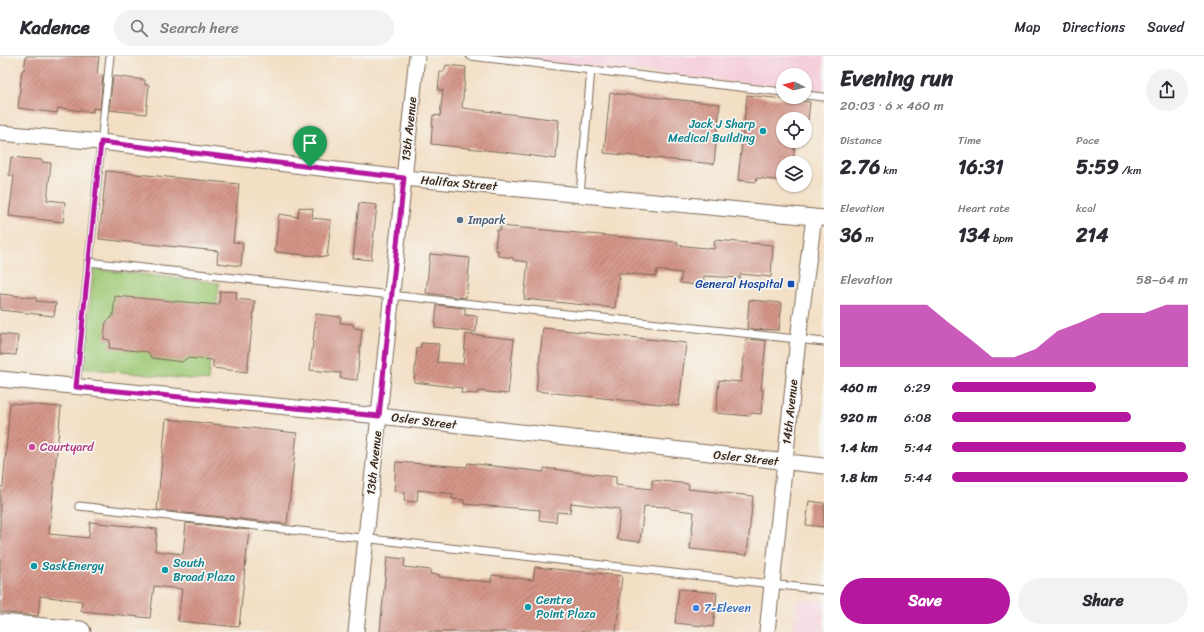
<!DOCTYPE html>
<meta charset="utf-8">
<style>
:root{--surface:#fff;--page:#f2f2f3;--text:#2b2b33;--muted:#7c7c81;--line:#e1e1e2;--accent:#b5179e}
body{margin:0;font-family:Sriracha,sans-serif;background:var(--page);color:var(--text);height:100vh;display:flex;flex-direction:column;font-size:15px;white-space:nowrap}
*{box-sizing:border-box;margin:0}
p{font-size:13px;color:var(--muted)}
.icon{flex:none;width:22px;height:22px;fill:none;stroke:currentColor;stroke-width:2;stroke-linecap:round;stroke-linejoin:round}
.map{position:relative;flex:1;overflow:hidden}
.drawer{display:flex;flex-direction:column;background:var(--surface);width:380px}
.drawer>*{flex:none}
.needle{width:26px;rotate:276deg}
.controls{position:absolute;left:776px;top:12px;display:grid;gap:8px}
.controls a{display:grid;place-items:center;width:36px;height:36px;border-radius:50%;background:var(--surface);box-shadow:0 1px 3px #0004;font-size:20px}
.pin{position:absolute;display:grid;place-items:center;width:34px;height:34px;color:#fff;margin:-41px -17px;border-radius:50% 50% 50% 0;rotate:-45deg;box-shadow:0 0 4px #0007}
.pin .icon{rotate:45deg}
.round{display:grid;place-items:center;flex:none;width:42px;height:42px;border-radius:21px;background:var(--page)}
.head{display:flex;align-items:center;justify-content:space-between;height:68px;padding:0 16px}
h1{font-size:22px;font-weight:700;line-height:30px}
.stats{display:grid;grid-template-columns:repeat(3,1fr);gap:6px;height:68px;padding:4px 16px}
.stats div{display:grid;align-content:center}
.stats b{font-size:20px;font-weight:700}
.stats small{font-size:11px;font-weight:400}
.stats p{font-size:11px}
.chart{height:112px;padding:8px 16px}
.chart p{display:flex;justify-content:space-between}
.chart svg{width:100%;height:72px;margin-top:4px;fill:var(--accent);opacity:.7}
.button{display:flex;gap:8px;margin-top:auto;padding:8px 16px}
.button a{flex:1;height:46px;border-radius:24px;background:var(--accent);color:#fff;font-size:16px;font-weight:700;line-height:46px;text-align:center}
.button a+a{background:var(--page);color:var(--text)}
ul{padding:0 16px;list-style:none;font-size:13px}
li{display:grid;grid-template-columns:64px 48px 1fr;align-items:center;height:30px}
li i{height:10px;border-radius:5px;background:var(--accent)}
header{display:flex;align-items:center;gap:24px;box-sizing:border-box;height:56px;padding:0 20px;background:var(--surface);border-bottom:1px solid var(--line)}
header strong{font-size:19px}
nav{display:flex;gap:22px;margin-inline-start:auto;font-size:14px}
.search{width:280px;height:36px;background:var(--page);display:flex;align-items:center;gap:10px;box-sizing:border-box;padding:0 14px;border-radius:22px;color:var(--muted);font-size:15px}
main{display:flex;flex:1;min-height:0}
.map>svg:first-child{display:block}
.built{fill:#f5cfdb}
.park{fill:#9ec975;stroke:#6c7a4a}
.building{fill:url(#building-hatch)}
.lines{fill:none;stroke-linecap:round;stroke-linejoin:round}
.service-casing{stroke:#7b6958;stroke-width:9}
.minor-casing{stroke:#7b6958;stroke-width:17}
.secondary-casing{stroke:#7b6958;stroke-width:23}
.service{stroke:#fff;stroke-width:7}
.minor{stroke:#fff;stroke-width:15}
.secondary{stroke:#fff;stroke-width:21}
.route-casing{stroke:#fff;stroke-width:8}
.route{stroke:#b5179e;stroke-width:5}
.culture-dot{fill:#0f9aa8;stroke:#f6f6f2;stroke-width:1.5}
.service-dot{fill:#5c6f8a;stroke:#f6f6f2;stroke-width:1.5}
.transit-dot{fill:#1a4fb4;stroke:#f6f6f2;stroke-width:1.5}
.hotel-dot{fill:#d1479c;stroke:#f6f6f2;stroke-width:1.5}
.shop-dot{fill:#3f7fe0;stroke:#f6f6f2;stroke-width:1.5}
.labels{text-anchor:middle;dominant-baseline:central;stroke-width:3.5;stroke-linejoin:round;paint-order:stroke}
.culture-label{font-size:12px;fill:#0d838f;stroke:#f6f6f2;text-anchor:start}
.street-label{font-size:12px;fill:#3b2a1e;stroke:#f6f6f2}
.service-label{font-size:12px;fill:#4e5e75;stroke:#f6f6f2;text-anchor:start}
.transit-label{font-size:12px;fill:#164399;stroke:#f6f6f2;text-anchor:end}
.hotel-label{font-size:12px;fill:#b23c85;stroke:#f6f6f2;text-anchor:start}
.shop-label{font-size:12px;fill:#366cbe;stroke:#f6f6f2;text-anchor:start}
</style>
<header>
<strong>Kadence</strong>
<div class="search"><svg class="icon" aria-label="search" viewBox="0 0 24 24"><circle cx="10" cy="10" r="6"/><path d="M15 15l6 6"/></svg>Search here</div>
<nav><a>Map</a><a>Directions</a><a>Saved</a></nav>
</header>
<main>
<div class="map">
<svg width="824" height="576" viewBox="0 0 824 576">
<defs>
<pattern id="building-hatch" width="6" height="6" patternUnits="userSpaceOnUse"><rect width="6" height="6" fill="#d49588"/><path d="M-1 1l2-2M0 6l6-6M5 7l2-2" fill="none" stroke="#ad7a6f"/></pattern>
</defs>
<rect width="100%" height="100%" fill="#f6f6f2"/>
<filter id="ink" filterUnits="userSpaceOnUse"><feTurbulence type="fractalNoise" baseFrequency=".025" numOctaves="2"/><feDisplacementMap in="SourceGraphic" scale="8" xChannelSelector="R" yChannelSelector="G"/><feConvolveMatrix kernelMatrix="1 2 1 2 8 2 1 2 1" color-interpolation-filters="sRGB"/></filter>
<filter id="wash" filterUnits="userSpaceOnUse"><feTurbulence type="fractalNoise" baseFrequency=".012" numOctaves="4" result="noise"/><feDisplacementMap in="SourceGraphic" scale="16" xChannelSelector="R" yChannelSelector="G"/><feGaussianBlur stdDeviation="0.9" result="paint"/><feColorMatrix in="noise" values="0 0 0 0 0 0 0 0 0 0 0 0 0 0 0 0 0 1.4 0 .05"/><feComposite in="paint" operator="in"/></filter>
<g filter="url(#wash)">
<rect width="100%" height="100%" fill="#f3dfc4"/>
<path class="built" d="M485,0H824V35L805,33V19H783V31Z
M797,543L824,546V576H793Z"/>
<path class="park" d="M94,213L219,227L208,325L83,312Z"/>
<g id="blocks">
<path class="building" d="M26,0H99L97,18L103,19L100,53L93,52V56L58,52L57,57L18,52L22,14H24Z
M446,9L466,11L462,52L559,64L556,103L504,96L431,88L433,59L440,60L443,34H438L440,16H444Z
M113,20L145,24V29H149L146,58L109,54Z
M610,37L720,48L714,108L604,97Z
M747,39L810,46L808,64L783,63V85H795L793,107H783V125L757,122L756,126L738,124Z
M11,101L42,104V106L51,107L47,144L65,146L63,166L9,160L14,120L9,119Z
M106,115L239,128L233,186L243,187L241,210L217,207L218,195L99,183Z
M359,147L377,149L371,204L353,202Z
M299,151L313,153L312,162L331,164L327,201L275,196L279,158L298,161Z
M500,170L678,186L677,189L714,193L715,184L773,189L771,221L740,218V222L704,220L703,230L680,227L682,217L657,214L656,220L619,217L615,252L524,243L528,206L513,204V202L498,200V194H495L497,174H500Z
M430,198L470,202L466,242L426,237Z
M220,235L237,236L236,243L255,245L247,316L213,312V304L187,302L182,306L152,302L148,296L109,292L110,284L104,283L106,266L113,260L115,240L219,249Z
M0,238L36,242V245L56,247L54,260L0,254Z
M749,244L782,247L779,274L747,273Z
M437,249L465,252V259L477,260L476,276L435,272Z
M316,258L341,261L340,267L353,268L354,272L362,273L357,324L340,322L341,317L310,314Z
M543,272L686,287L679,350L536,335Z
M0,278L18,280L16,299L0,298Z
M466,278L514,283L508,338L478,335L477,338L461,337L462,332L414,326L417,292L420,293L421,287L439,288L437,306L463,308Z
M746,283L766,285L761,334H763L761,358L751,357L750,360L716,357L719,324L741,326Z
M10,347L61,351L49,478L89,482L90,466L157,473L155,495L183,498L186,467L249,474L239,571L178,565L182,533L154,530L150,562L81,555L82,545L40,540L38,560L0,556V431H3Z
M166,363L297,377L287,468L157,454Z
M396,406L467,411L468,407L544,416V412L616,421V429L652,433V424L689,428L688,433L753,440L747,499L690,493L694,456L671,453L669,451L644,450L640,486L617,483L620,453L571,447L570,457L557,456L556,466L539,464L540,454L464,448V444L452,443L453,438L418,434L417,446L404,445L405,436L394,435Z
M809,445L824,447V471L806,469Z
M387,501L405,503L404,511L431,514L430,518L440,519L439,521L491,526L492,519L533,524L535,511L622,520L616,576H380Z
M679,533L717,537L713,571L675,567Z"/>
</g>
</g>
<g filter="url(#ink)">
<use href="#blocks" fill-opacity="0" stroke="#7b6958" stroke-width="1"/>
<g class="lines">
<g class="service-casing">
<path id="service" d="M470,0L783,36
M805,39L824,41
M580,139L591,14
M88,206L824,286
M76,331L110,0
M79,450L824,534"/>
</g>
<g class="minor-casing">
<path id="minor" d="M0,77L101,86L404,122L824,162
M0,323L379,360L824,410
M356,576L417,0
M767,576L798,283L814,161"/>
</g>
<g class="secondary-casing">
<path id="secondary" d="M0,569L80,576"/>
</g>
<use href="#service" class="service"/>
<use href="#minor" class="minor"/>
<use href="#secondary" class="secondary"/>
</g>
</g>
<g class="lines" filter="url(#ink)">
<g class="route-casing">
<path id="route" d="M101,86L404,122L379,360L76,331Z"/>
</g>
<use href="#route" class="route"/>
</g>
<g class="culture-dot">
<circle cx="763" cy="75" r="4"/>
<circle cx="34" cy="510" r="4"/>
<circle cx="165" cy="514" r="4"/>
<circle cx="528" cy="551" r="4"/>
</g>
<circle class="service-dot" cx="460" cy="164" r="4"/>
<rect class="transit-dot" x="787" y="224" width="8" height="8" rx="2"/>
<circle class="hotel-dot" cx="32" cy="391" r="4"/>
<circle class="shop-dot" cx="696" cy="552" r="4"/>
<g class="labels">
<g class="culture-label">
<text x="755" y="68" text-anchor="end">Jack J Sharp<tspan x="755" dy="14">Medical Building</tspan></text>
<text x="173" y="507">South<tspan x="173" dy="14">Broad Plaza</tspan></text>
<text x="42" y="510">SaskEnergy</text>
<text x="536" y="544">Centre<tspan x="536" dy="14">Point Plaza</tspan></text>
</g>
<g class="street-label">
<text transform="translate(409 73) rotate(-84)">13th Avenue</text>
<text transform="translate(459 127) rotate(5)">Halifax Street</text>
<text transform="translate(790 356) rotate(-84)">14th Avenue</text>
<text transform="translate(424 365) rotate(7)">Osler Street</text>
<text transform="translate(746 402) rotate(6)">Osler Street</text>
<text transform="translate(374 407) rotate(-84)">13th Avenue</text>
</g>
<g class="service-label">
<text x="468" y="164">Impark</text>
</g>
<g class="transit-label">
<text x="783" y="228">General Hospital</text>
</g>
<g class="hotel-label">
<text x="40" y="391">Courtyard</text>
</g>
<g class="shop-label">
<text x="704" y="552">7-Eleven</text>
</g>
</g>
</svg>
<div class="controls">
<a><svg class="needle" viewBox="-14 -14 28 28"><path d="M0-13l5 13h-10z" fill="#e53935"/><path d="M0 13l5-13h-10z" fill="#7c7c81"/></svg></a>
<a><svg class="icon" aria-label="locate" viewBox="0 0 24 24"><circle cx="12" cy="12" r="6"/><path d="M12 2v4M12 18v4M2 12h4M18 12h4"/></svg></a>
<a><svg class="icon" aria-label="layers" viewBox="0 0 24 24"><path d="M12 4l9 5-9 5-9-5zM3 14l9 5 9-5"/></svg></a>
</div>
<div class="pin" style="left:310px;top:111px;background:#1e9e55"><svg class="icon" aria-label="arrive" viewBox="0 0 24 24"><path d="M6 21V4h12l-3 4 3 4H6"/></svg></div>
</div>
<section class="drawer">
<div class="head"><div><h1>Evening run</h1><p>20:03 · 6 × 460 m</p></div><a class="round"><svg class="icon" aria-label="share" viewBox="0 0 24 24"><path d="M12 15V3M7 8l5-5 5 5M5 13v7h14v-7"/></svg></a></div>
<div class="stats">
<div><p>Distance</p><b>2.76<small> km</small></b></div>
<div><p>Time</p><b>16:31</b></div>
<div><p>Pace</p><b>5:59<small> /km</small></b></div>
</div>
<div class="stats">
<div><p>Elevation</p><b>36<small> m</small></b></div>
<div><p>Heart rate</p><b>134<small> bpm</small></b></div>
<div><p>kcal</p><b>214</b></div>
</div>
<div class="chart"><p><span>Elevation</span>58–64 m</p>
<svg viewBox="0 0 160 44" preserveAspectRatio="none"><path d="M0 44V6L10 6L20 6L30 6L40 6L50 17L60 27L70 38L80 38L90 33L100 22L110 17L120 11L130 11L140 11L150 6L160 6V44z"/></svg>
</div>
<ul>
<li><b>460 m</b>6:29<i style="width:61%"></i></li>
<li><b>920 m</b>6:08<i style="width:76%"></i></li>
<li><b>1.4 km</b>5:44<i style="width:99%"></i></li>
<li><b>1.8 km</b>5:44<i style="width:100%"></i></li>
</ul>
<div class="button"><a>Save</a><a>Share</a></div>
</section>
</main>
